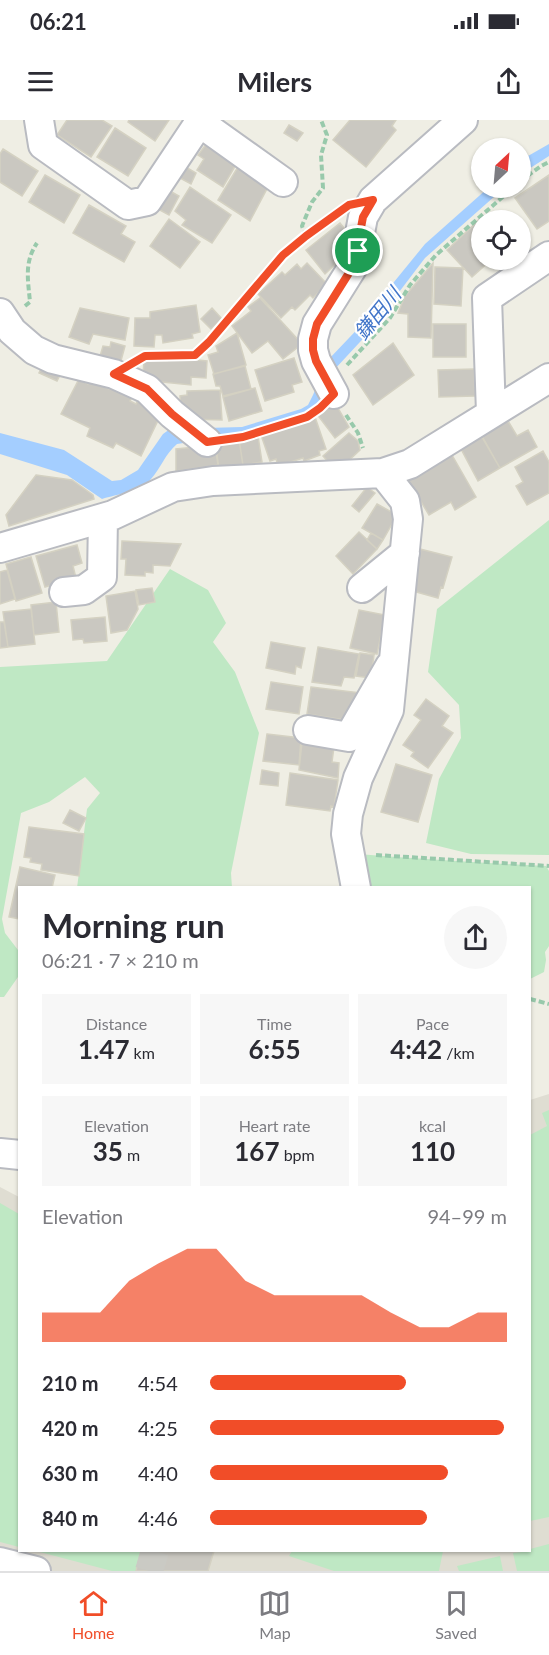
<!DOCTYPE html>
<meta charset="utf-8">
<style>
:root{--surface:#fff;--page:#f7f7f7;--text:#2b2b33;--muted:#7c7c81;--line:#e1e1e2;--accent:#f14d28}
body{margin:0;font-family:Lato,"Noto Sans JP",sans-serif;background:var(--page);color:var(--text);height:100vh;display:flex;flex-direction:column;font-size:22px;white-space:nowrap}
*{box-sizing:border-box;margin:0}
p{font-size:20px;color:var(--muted)}
.icon{flex:none;width:33px;height:33px;fill:none;stroke:currentColor;stroke-width:2;stroke-linecap:round;stroke-linejoin:round}
.map{position:relative;flex:1;overflow:hidden}
.drawer{position:absolute;left:18px;top:766px;width:513px;height:666px;display:flex;flex-direction:column;background:var(--surface);border-radius:0px;box-shadow:0 2px 4px #0004}
.drawer>*{flex:none}
.needle{width:39px;rotate:26deg}
.fabs{position:absolute;left:471px;top:18px;display:grid;gap:12px}
.fabs a{display:grid;place-items:center;width:60px;height:60px;border-radius:50%;background:var(--surface);box-shadow:0 2px 4px #0004;font-size:30px}
.pin{position:absolute;display:grid;place-items:center;width:51px;height:51px;color:#fff;margin:-26px;border:3px solid #fff;border-radius:50%;box-shadow:0 2px 6px #0007}
.round{display:grid;place-items:center;flex:none;width:63px;height:63px;border-radius:32px;background:var(--page)}
.overview{display:flex;align-items:center;justify-content:space-between;height:102px;padding:0 24px}
h1{font-size:33px;font-weight:700;line-height:45px}
.figures{display:grid;grid-template-columns:repeat(3,1fr);gap:9px;height:102px;padding:6px 24px}
.figures div{display:grid;align-content:center;border-radius:0px;background:var(--page);text-align:center}
.figures b{font-size:26px;font-weight:700}
.figures small{font-size:16px;font-weight:400}
.figures p{font-size:16px}
.chart{height:168px;padding:12px 24px}
.chart p{display:flex;justify-content:space-between}
.chart svg{width:100%;height:108px;margin-top:6px;fill:var(--accent);opacity:.7}
ul{padding:0 24px;list-style:none;font-size:20px}
li{display:grid;grid-template-columns:96px 72px 1fr;align-items:center;height:45px}
li i{height:15px;border-radius:8px;background:var(--accent)}
.status{display:flex;justify-content:space-between;align-items:center;height:42px;padding:0 30px;background:var(--surface);direction:ltr}
.status svg{height:16px;fill:currentColor}
header{display:flex;justify-content:space-between;align-items:center;height:78px;padding:0 24px;background:var(--surface);font-size:27px;font-weight:700}
.menu{display:flex;justify-content:space-around;align-items:center;height:84px;border-top:2px solid var(--line);background:var(--surface);font-size:16px;color:var(--muted)}
.menu a{display:grid;justify-items:center;gap:3px}
.menu .active{color:var(--accent)}
.map>svg:first-child{display:block}
.education{fill:#dfddd2}
.green{fill:#bfe8c4}
.water{fill:#a4ceff}
.building{fill:#cac8c1;stroke:#d4d1c2;stroke-width:1.5}
.lines{fill:none;stroke-linecap:round;stroke-linejoin:round}
.minor-tunnel{stroke:#cacac4;stroke-width:28;stroke-dasharray:28 14;stroke-linecap:butt}
.minor-casing{stroke:#b9bbc1;stroke-width:32}
.path{stroke:#98c9ab;stroke-width:4;stroke-dasharray:6 3;stroke-linecap:butt}
.minor{stroke:#fff;stroke-width:28}
.route-casing{stroke:#fff;stroke-width:12}
.route{stroke:#f14d28;stroke-width:8}
.labels{text-anchor:middle;dominant-baseline:central;stroke-width:4.5;stroke-linejoin:round;paint-order:stroke}
.water-label{font-size:20px;font-style:italic;fill:#4175c9;stroke:#fff}
</style>
<div class="status"><b>06:21</b><svg viewBox="0 0 49 12"><path d="M0 12V9h3v3zM5 12V6h3v6zM10 12V3h3v9zM15 12V0h3v12zM26 1h20v11H26zM47 4h2v5h-2z"/></svg></div>
<header><svg class="icon" aria-label="menu" viewBox="0 0 24 24"><path d="M4 6h16M4 12h16M4 18h16"/></svg>Milers<svg class="icon" aria-label="share" viewBox="0 0 24 24"><path d="M12 15V3M7 8l5-5 5 5M5 13v7h14v-7"/></svg></header>
<div class="map">
<svg width="549" height="1451" viewBox="0 0 549 1451">
<rect width="100%" height="100%" fill="#efeee4"/>
<path class="education" d="M549,974V1451H0V1067L19,1077L20,1431H530V980Z"/>
<path class="green" d="M549,400V735L471,734L426,723L439,659L461,618L459,585L428,552L437,489Z
M170,449L208,470L226,503L213,522L235,552L259,613L231,753L232,768H77L87,689L100,673L85,657L49,682L21,693L2,799L5,813L18,830V857L4,877H0V547L107,541Z
M358,734C421,739 483,743 546,746L549,751V826L545,832L546,840L544,852L530,859V768H362Z
M549,990V1397L530,1401V1015L547,1006L542,993Z
M0,1083L19,1094V1427L0,1422Z
M549,1424V1451H517L513,1433L530,1431V1429Z
M36,1431H141L136,1451H112Z
M292,1431H443L439,1451H334L289,1436Z
M500,1436L503,1451H459L457,1446Z"/>
<path class="water" d="M549,24V36L521,54V40Z
M488,68H504L425,138L393,180L385,195L334,250L325,275L318,287L306,295L261,311L177,324C165,334 161,348 151,359C141,372 117,374 102,379L67,355L0,334V313L64,330L112,361L121,360L138,350L163,314L170,309L242,307L301,289L308,285L313,275L328,240L369,197L385,173L425,124Z"/>
<path class="building" d="M67,0H102L112,6L91,37L57,15Z
M129,0H169L155,21L128,2Z
M350,0H396L392,6L396,10L366,47L333,20Z
M289,5L303,13L297,21L284,13Z
M115,8L146,28L128,56L97,37Z
M207,23L237,43L223,67L197,50L204,39L198,35Z
M3,29L38,51L22,76L0,62V34Z
M239,45L269,65L250,101L218,80Z
M184,46L196,53L191,64L178,57Z
M45,55L80,75L64,103L29,82Z
M549,55V101L537,109L515,78Z
M190,67L231,95L212,123L182,105L186,100L175,91Z
M168,70L179,76L169,95L156,88Z
M89,85L126,106L121,114L135,122L124,142L73,113Z
M482,97L484,100H482V140H491L472,157L447,130Z
M169,99L200,122L180,148L150,126Z
M340,103L351,117L337,133L341,139L325,154L306,130Z
M307,143L327,164L313,178L310,175L295,190L292,187L281,198L258,174L282,152L285,155L297,144L301,149Z
M433,143L431,218L408,217V194L398,193L405,176Z
M435,147L463,148L461,186L434,184Z
M260,178L302,224L283,239L268,221L252,233L232,206L251,191L248,187Z
M196,185L200,212L192,214L193,218L163,223L162,215H155L154,227L134,226L135,198H150V192Z
M80,188L129,198L125,220L93,214L89,224L69,217Z
M212,188L222,199L211,209L201,199Z
M433,204H466V237H433Z
M237,213L246,245L214,254L208,235L218,232L216,226Z
M111,222L125,226L119,248L98,243L103,226L110,227Z
M393,223L414,255L373,285L353,255Z
M167,237L207,241L206,258L191,257V265L152,261L143,257L144,239L167,241Z
M294,238L302,262L292,265L294,272L265,281L255,250Z
M44,243L62,251L57,261L39,253Z
M245,246L251,269L223,276L220,266H216L213,254Z
M474,249L475,276L439,277L438,250Z
M79,259L88,264L90,260L109,269L113,261L135,272L130,281L136,284L138,280L162,292L141,336L116,323L113,328L87,316L90,308L61,294Z
M255,268L262,291L229,301L223,277Z
M220,270L222,300L188,299L181,294L180,276L187,275V271Z
M334,281L349,307L335,318L316,293Z
M315,297L326,329L319,331L320,335L304,341L303,338L278,346L276,339L270,341L261,315Z
M508,301L517,316L528,310L537,327L500,348L482,316Z
M349,313L358,321L360,330L344,345L339,340L332,346L323,336Z
M258,316L262,342L243,345L239,319Z
M482,317L500,348L478,361L461,329Z
M239,319L243,346L219,349L215,321Z
M215,325L218,345L176,351V329Z
M543,331L549,342V373L527,385L516,366L523,362L515,347Z
M452,335L476,377L455,390L451,382L429,395L408,360Z
M36,355L72,360L93,375L94,379L9,406L6,395Z
M367,367L375,373L359,392L352,386Z
M377,384L397,395L383,420L362,408Z
M359,412L377,429L353,454L336,436Z
M371,413L383,420L377,429L367,420Z
M122,421L181,424L170,446L153,445V453L145,452V456L125,455L126,439H121Z
M77,425L82,443L73,446L76,458L45,467L36,436Z
M420,429L452,437L443,468L441,467L438,478L409,470Z
M31,437L42,473L16,481L6,444Z
M7,450L15,479L0,484V452Z
M152,468L155,482L139,485L136,470Z
M135,471L138,489L127,510L111,513L106,476Z
M56,482L59,512L34,515L31,485Z
M31,489L35,524L8,527L3,492Z
M359,490L385,495L377,534L350,528Z
M105,497L107,521L84,523L83,519L73,520L71,500Z
M0,502H4L8,527L0,528Z
M271,522L305,528L301,548L296,546L295,554L266,548Z
M318,527L359,534L354,558L344,557L341,566L312,562Z
M360,533L374,535L371,558L356,556Z
M271,562L303,567L299,594L266,589Z
M311,567L362,573L352,595L346,593L345,600L307,594Z
M426,579L449,596L442,606L453,613L428,648L411,636L414,632L403,625L421,600L414,595Z
M267,614L301,618L299,645L263,641Z
M302,622L334,627L332,642L339,643L338,658L299,650Z
M396,644L432,655L418,702L381,692Z
M262,650L279,653L278,666L260,664Z
M290,653L338,660L334,687L331,686L330,691L286,685Z
M70,690L86,698L79,711L63,703Z
M29,707L84,714L79,756L41,750L42,744L30,742L31,738L24,737Z
M20,747L55,755L52,768H20V799L9,797Z
M141,1431H214L208,1451H136Z"/>
<g class="lines">
<path class="minor-tunnel" d="M149,1451L155,1431"/>
<g class="minor-casing">
<path id="minor" d="M39,0L43,25L128,85L147,81L201,0
M199,2L283,62
M0,193L12,211L34,230L53,239L114,254L147,269L172,294L207,322
M334,274L316,241L313,230V219L317,204L354,145L363,97L373,80L463,0
M491,293L487,178L549,136
M0,428L113,395L173,367L213,361L383,353L410,344L549,258
M362,468L405,433
M64,472L84,470L102,457L103,398
M308,610L349,617L390,546
M356,768L346,714L348,694L358,658L389,590L408,399L405,381L383,353
M0,1033L20,1035
M0,1442L36,1451"/>
</g>
<path class="path" d="M520,61L541,46L549,42
M306,116L302,106L312,82L323,68L321,35L327,15L321,0
M25,186L30,182C28,160 24,142 37,123
M143,237C162,232 186,241 203,229L283,135L306,116L337,94
M347,245L390,198L410,165L436,135L513,68
M346,295L358,313L363,328
M232,319L243,317L307,297L315,291
M376,735L549,746
M530,879L549,884"/>
<use href="#minor" class="minor"/>
</g>
<g class="lines">
<g class="route-casing">
<path id="route" d="M373,80L363,97L354,145L317,204L313,219V230L316,241L334,274L320,288L307,297L243,317L207,322L172,294L147,269L114,254L145,236L195,235L209,222L283,135L306,116L349,85Z"/>
</g>
<use href="#route" class="route"/>
</g>
<g class="labels">
<g class="water-label">
<text transform="translate(377 193) rotate(-51)">鎌田川</text>
</g>
</g>
</svg>
<div class="fabs">
<a><svg class="needle" viewBox="-14 -14 28 28"><path d="M0-13l5 13h-10z" fill="#e53935"/><path d="M0 13l5-13h-10z" fill="#7c7c81"/></svg></a>
<a><svg class="icon" aria-label="locate" viewBox="0 0 24 24"><circle cx="12" cy="12" r="6"/><path d="M12 2v4M12 18v4M2 12h4M18 12h4"/></svg></a>
</div>
<div class="pin" style="left:358px;top:131px;background:#1e9e55"><svg class="icon" aria-label="arrive" viewBox="0 0 24 24"><path d="M6 21V4h12l-3 4 3 4H6"/></svg></div>
<section class="drawer">
<div class="overview"><div><h1>Morning run</h1><p>06:21 · 7 × 210 m</p></div><a class="round"><svg class="icon" aria-label="share" viewBox="0 0 24 24"><path d="M12 15V3M7 8l5-5 5 5M5 13v7h14v-7"/></svg></a></div>
<div class="figures">
<div><p>Distance</p><b>1.47<small> km</small></b></div>
<div><p>Time</p><b>6:55</b></div>
<div><p>Pace</p><b>4:42<small> /km</small></b></div>
</div>
<div class="figures">
<div><p>Elevation</p><b>35<small> m</small></b></div>
<div><p>Heart rate</p><b>167<small> bpm</small></b></div>
<div><p>kcal</p><b>110</b></div>
</div>
<div class="chart"><p><span>Elevation</span>94–99 m</p>
<svg viewBox="0 0 160 44" preserveAspectRatio="none"><path d="M0 44V32L10 32L20 32L30 19L40 12L50 6L60 6L70 19L80 25L90 25L100 25L110 25L120 32L130 38L140 38L150 32L160 32V44z"/></svg>
</div>
<ul>
<li><b>210 m</b>4:54<i style="width:66%"></i></li>
<li><b>420 m</b>4:25<i style="width:99%"></i></li>
<li><b>630 m</b>4:40<i style="width:80%"></i></li>
<li><b>840 m</b>4:46<i style="width:73%"></i></li>
</ul>
</section>
</div>
<nav class="menu">
<a class="active"><svg class="icon" aria-label="home" viewBox="0 0 24 24"><path d="M3 11l9-7 9 7M6 9v11h12V9"/></svg>Home</a>
<a><svg class="icon" aria-label="map" viewBox="0 0 24 24"><path d="M3 6l6-2 6 2 6-2v14l-6 2-6-2-6 2zM9 4v14M15 6v14"/></svg>Map</a>
<a><svg class="icon" aria-label="saved" viewBox="0 0 24 24"><path d="M7 4h10v16l-5-4-5 4z"/></svg>Saved</a>
</nav>
